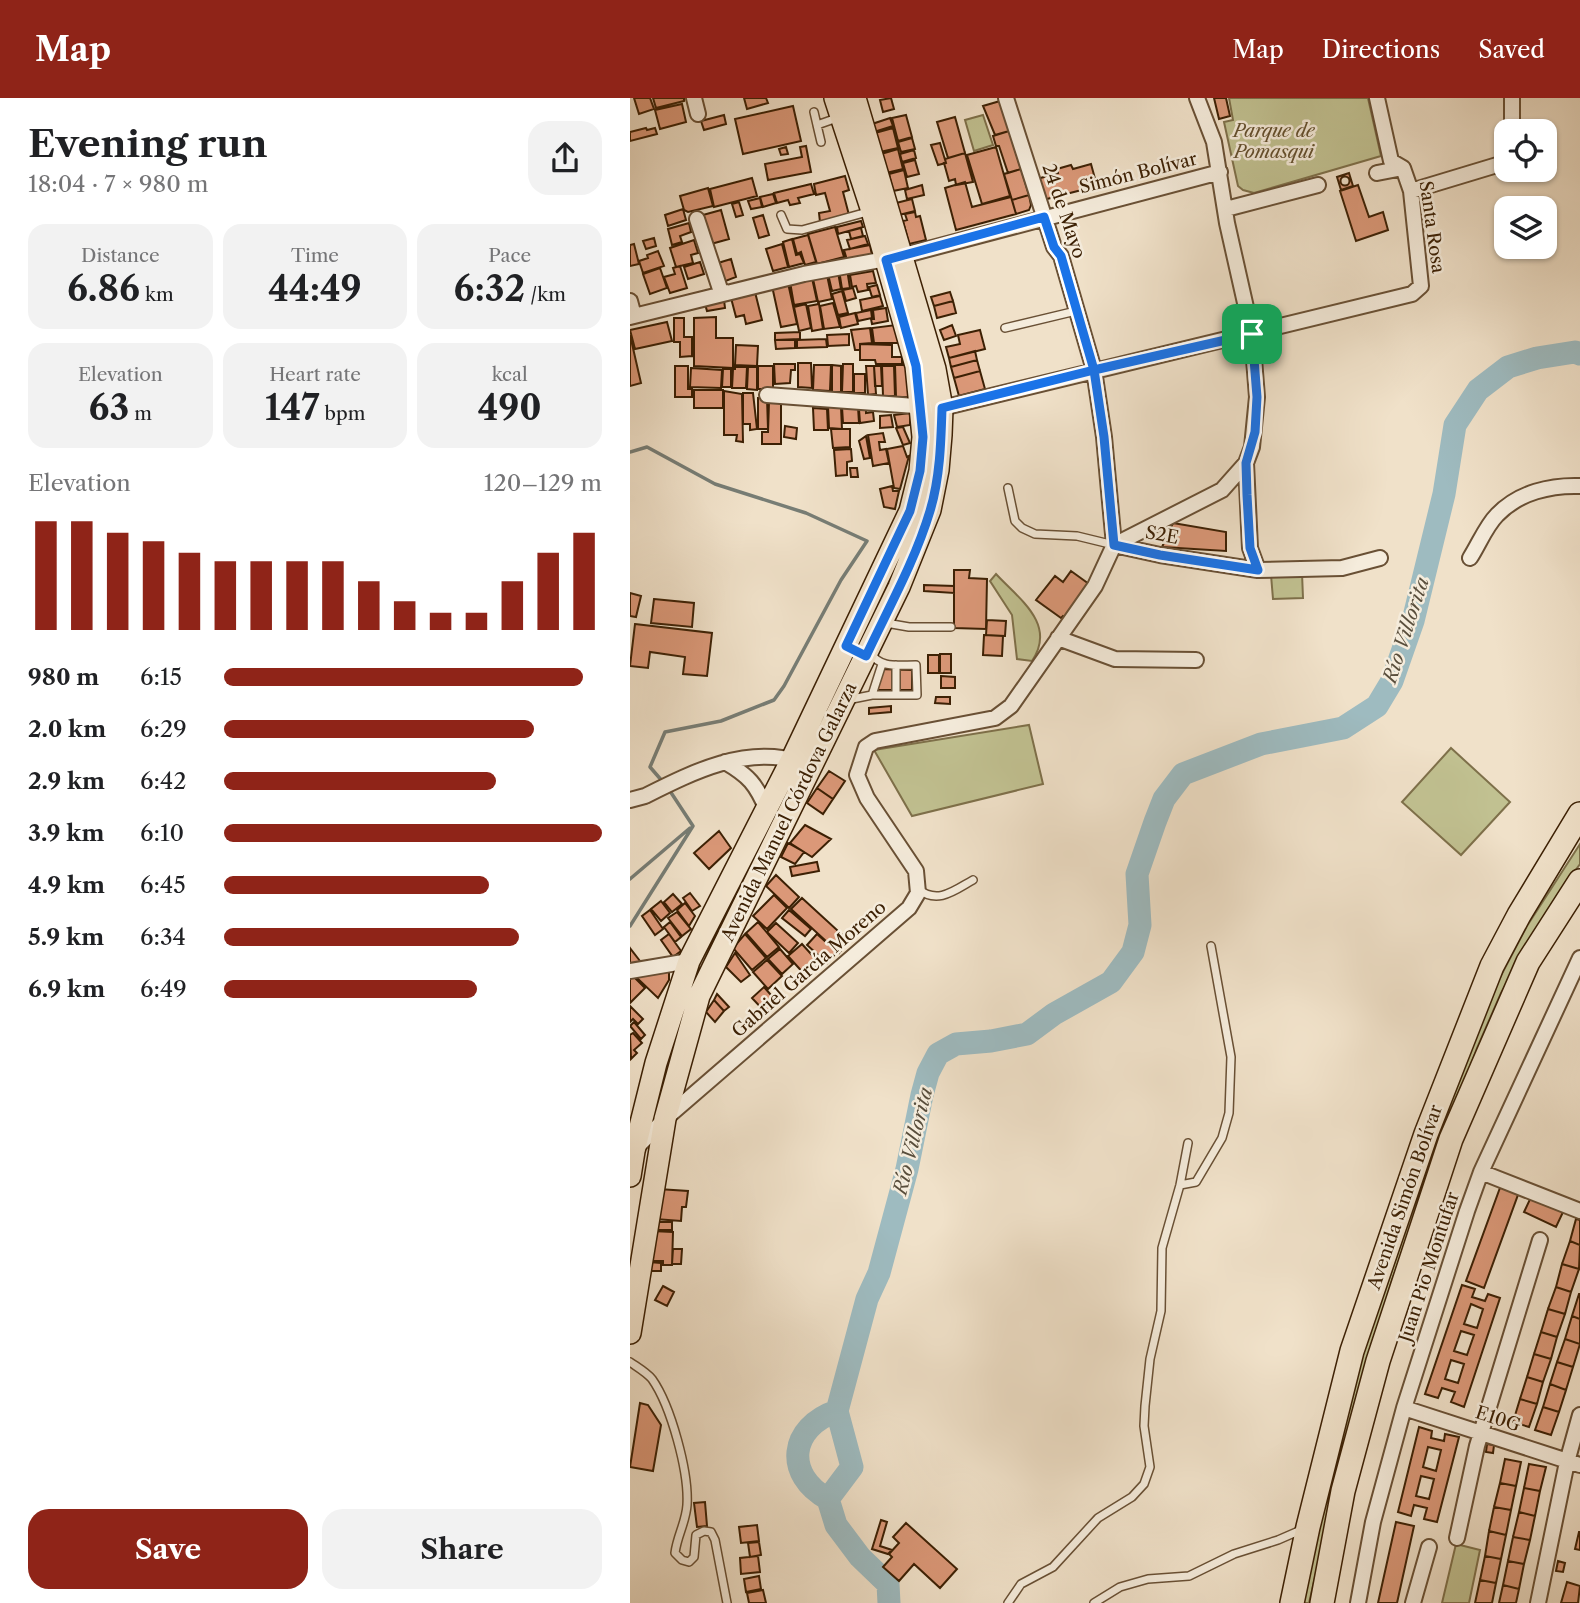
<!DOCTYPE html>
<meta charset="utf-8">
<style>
:root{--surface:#fff;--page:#f2f2f2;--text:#202124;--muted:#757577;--accent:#8f2418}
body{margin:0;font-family:"Libre Caslon Text",serif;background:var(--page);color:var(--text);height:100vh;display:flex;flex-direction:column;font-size:26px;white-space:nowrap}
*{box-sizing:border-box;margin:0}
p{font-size:23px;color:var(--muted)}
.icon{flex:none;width:38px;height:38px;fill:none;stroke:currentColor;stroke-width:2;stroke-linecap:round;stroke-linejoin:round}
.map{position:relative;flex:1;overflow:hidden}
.side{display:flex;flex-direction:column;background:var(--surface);width:630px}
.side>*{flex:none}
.tools{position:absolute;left:864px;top:21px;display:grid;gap:14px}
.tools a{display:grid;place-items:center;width:63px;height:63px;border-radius:14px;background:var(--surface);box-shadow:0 2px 5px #0004;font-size:35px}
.pin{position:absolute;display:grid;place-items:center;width:60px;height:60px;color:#fff;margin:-30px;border-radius:14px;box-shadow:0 4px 10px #0006}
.round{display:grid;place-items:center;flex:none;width:74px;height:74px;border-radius:21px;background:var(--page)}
.overview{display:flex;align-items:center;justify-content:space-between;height:119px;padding:0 28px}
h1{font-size:38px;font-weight:700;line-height:52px}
.metrics{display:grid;grid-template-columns:repeat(3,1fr);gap:10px;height:119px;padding:7px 28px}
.metrics div{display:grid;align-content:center;border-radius:18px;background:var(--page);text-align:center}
.metrics b{font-size:35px;font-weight:700}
.metrics small{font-size:19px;font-weight:400}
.metrics p{font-size:19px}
.chart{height:196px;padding:14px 28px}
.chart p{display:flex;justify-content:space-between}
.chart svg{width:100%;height:126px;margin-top:7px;stroke:var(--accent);stroke-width:6}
.primary-button{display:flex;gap:14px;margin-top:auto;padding:14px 28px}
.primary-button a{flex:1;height:80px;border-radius:21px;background:var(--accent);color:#fff;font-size:28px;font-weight:700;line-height:80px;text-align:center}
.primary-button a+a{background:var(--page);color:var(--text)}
ul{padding:0 28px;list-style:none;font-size:23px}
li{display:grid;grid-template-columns:112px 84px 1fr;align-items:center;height:52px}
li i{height:18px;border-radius:9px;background:var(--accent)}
header{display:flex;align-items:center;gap:42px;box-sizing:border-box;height:98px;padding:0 35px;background:var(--accent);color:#fff}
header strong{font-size:33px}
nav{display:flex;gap:38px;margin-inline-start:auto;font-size:24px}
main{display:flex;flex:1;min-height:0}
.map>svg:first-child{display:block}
.green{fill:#c1c191;stroke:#7e704a;stroke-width:2}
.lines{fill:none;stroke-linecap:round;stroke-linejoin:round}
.stream{stroke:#777d75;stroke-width:3.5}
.river{stroke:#9ebbc0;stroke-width:23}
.building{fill:#db9878;stroke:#3c2004;stroke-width:2;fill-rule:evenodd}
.service-casing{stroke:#695035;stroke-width:10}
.minor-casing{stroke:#695035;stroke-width:18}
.primary-casing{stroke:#3c2004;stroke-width:24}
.trunk-casing{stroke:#3c2004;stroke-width:26}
.service{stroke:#f5ecdc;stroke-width:7}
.minor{stroke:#f5ecdc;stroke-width:14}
.primary{stroke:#f0e1c9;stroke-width:21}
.trunk{stroke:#f0e1c9;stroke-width:23}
.route-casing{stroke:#fff;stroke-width:14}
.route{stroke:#1a73e8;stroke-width:9}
.labels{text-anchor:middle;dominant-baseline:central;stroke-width:5;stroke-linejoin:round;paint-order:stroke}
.park-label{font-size:18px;font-style:italic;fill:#64502e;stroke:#f5ecdc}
.street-label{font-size:18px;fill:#3c2004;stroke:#f5ecdc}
.water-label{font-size:19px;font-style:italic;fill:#594e3c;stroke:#f5ecdc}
</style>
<header>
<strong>Map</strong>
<nav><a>Map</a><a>Directions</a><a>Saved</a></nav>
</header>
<main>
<section class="side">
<div class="overview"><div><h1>Evening run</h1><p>18:04 · 7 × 980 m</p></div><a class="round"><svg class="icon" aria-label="share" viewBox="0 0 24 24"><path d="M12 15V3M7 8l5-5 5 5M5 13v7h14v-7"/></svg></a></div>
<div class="metrics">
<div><p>Distance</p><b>6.86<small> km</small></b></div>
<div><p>Time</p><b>44:49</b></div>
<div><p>Pace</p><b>6:32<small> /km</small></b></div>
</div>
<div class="metrics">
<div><p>Elevation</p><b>63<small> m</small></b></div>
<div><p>Heart rate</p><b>147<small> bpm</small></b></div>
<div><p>kcal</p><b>490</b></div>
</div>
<div class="chart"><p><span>Elevation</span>120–129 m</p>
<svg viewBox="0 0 160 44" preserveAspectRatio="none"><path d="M5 44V6M15 44V6M25 44V10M35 44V13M45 44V17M55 44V20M65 44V20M75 44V20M85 44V20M95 44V27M105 44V34M115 44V38M125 44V38M135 44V27M145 44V17M155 44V10"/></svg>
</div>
<ul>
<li><b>980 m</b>6:15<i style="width:95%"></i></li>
<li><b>2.0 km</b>6:29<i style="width:82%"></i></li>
<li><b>2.9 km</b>6:42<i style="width:72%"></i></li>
<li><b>3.9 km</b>6:10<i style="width:100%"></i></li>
<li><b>4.9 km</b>6:45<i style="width:70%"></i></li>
<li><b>5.9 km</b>6:34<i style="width:78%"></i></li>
<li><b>6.9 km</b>6:49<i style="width:67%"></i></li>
</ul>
<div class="primary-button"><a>Save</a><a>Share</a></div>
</section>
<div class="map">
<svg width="950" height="1505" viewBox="0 0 950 1505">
<rect width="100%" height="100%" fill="#f0e1c9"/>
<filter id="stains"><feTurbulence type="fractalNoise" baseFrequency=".00286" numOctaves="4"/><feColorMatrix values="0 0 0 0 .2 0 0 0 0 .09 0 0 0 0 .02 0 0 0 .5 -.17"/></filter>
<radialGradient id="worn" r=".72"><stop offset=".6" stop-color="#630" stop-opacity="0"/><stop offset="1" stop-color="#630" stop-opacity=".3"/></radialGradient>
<path class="green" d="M599,0H738L751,58L624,95L613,92L608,88L594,24L603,22Z
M353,17L363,47L344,53L335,22Z
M672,475L673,500L643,501L641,477Z
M366,476C389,501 427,526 402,563L387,561L382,517L360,483Z
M399,627L413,686L282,718L244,652Z
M821,650L880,704L831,757L772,704Z
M950,746V766L927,798L871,895L847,950L762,1182L726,1305L679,1505H672L717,1301L779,1108L864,891L897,828Z
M826,1446L850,1452L839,1505H812Z"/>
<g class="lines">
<path class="stream" d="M0,354L17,349L85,386L176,415L237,443L211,482L154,588L144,602L91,623L35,634L20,669L33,684
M0,781L60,730
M0,828L63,728L38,690"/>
<path class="river" d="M198,1401C154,1377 159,1329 207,1313
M259,1505L258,1486L230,1459L206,1427L198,1401L222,1369L207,1313L237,1201L249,1175L277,1071L292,997L298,975L308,956L326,946L361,943L397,936L424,916L481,884L503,854L510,827L507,776L525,724L534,701L553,676L631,646L713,630L747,608L762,583L783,523L814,396L825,327L848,292L878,269L907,260L945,254L950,256"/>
</g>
<path class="building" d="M4,0H20L24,11L9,16Z
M23,0H54V3L26,10Z
M114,0H136L138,5L117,11Z
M261,0L264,11L253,14L250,2Z
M584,0H596L600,18L589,21Z
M370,3L379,33L365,37L353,8Z
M52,6L56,24L30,31L25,12Z
M163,8L171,43L113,56L105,21Z
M94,17L96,26L74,32L71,23Z
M276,17L282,39L268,43L262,20Z
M325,19L335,55L318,60L307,24Z
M260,20L263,28L244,34L242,26Z
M16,30L17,32L25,30L27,36L0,43V34Z
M263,30L268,50L250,54L245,35Z
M379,33L391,71L378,75L369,48H366L363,38Z
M282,40L285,51L271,54L268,44Z
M310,45L316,65L308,67L301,47Z
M176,48L181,74L138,82L135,66L172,59L170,49Z
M156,49L158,56L151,57L149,51Z
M366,49L380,98L352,106L337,57Z
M268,51L273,71L256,75L251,56Z
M284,52L286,60L272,64L270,56Z
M335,55L343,84L326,87L325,81L319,83L314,65H316L315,61Z
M285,62L289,76L277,79L273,65Z
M461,66L467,88L413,102L407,81L428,75L427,71L441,67L443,71Z
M391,71L399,97L382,102L374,76Z
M274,72L278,90L263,93L259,76Z
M719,75L723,88L711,92L707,79Z
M215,78L219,92L213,94L219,117L190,124L189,115L200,113L195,95L186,97L184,86Z
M710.5 83a4.5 4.5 0 1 1 9 0a4.5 4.5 0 1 1-9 0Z
M122,80L127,98L84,109L80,91Z
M335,84L342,109L381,99L386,116L326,132L315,90Z
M181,86L184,96L168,100L170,105L160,107L158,102L147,105L144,95Z
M292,87L294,97L277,101L275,92Z
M728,87L739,119L753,114L758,132L726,143L710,93Z
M78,90L83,108L58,114L54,112L50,98Z
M143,96L146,105L133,109L130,99Z
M399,97L401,107L399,112L386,116L382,102Z
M130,100L132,109L121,111L118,103Z
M282,101L285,113L269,117L266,105Z
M109,104L113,117L106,119L102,106Z
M53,111L56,122L38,128L35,117Z
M91,112L99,141L81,146L73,117Z
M285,114L286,119L290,118L296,142L279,146L273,123L277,122L275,116Z
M133,117L139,137L129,140L123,120Z
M231,123L233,129L208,136L207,129Z
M59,125L61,134L50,138L52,144L42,147L38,131Z
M205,129L214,159L187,166L178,136Z
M231,130L233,138L221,141L219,133Z
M178,137L186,164L175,167L171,154L167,156L163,141Z
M235,138L238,146L220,151L217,142Z
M24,140L26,148L16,151L13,143Z
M162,141L166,157L170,156L174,165L159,169L153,144Z
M64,142L68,155L61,157L63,165L46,169L40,150Z
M4,146L9,166L0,168V147Z
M152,146L158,169L143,173L136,151Z
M240,147L242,157L217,162L214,152Z
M28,153L34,168L13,175L9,163L18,160L17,157Z
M101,161L106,179L93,184L88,165Z
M70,164L74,176L58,181L54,169Z
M50,168L57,190L40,195L34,179L45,176L43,170Z
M30,170L37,190L20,196L13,176Z
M217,171L220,190L212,191L209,172Z
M243,173L246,185L237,186L238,192L228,194L226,188L222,189L220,177Z
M208,174L211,191L202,193L198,176Z
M197,177L202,201L188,204L183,181Z
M182,180L187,203L164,207L160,184Z
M158,185L167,226L151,229L142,188Z
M247,187L250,197L242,199L239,189Z
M223,190L226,200L216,203L213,192Z
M212,193L218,215L208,217L202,196Z
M125,194L132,222L116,226L114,217L106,219L101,200Z
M320,194L323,203L304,208L301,199Z
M250,198L253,208L232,213L230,202Z
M94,202L95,210L77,213L75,206Z
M323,203L326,215L307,220L304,208Z
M203,205L210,229L194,231L190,208Z
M176,206L181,230L169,233L164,209Z
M189,206L193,231L182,233L178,208Z
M256,210L258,223L242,226L241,221H244L243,212Z
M241,212L242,220L228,223L226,215Z
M225,215L228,226L211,230L209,219Z
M86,219V240H103V270L64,268V220Z
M44,220H54V239H62V258L50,259V244H44Z
M37,224L42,243L5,251L0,232Z
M266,227L269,245H244L242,230Z
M322,227L326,238L314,242L310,232Z
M240,230L242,245L230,246V252H225L221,232Z
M350,232L355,251L319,260L316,249L330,246L328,237Z
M170,234V241L145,242V235Z
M219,236V247L198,248L197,237Z
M0,237L11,285L0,288Z
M196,241L197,249L167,250V242Z
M145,242H165V250L146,251Z
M230,246L262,247V259H272V266H246L245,262H230Z
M106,247L128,248L127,268L105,267Z
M345,253L347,262L321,269L319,260Z
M347,262L350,273L324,280L321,269Z
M168,265H181L182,290L168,289Z
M144,266H165V272H161L160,285L145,286Z
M213,266H223V294H212Z
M184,267H201L200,293L183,292Z
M202,267L211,268V294H202Z
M265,267H278L279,299H266Z
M45,268H58V291H62V299H45Z
M128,268H143V291H128Z
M236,268H244L246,296L238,297Z
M244,268H251L252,288H245Z
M252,268H264L265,298H253Z
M105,269H117L116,290H102L103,271H105Z
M118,269H127V292L117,291Z
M61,270L92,272L91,290L60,289Z
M93,271H101V289H92Z
M350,273L355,291L329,298L324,280Z
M224,276H235V295H224Z
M64,292H93V310H64Z
M94,293L112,296L113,344L106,343L107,337H94Z
M113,295H123L127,331L120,332V326H113Z
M128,300H137L138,331H128Z
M139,304H151V346H132V334H138Z
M198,308L211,309L212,331L199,330Z
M212,309H228L229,325H213Z
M183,310L197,311L198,332H184Z
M236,310V315L243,314L244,323L230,325L229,311Z
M280,315V327L267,329L264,317Z
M261,317L263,329L250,330V318Z
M155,328L167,330L166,341L154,339Z
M273,329L280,345L273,347L266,330Z
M201,331H220V349L203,350Z
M253,335L255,344H249L250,352L256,351L259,365L243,368L238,337Z
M236,338L240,360L234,361L229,343Z
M273,348L277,359L279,358L270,391L264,390L257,351Z
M221,351L222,363L217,364V377L206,378L204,352Z
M220,370H227L228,379H221Z
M262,388L263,393H269L265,411L254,409L250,391Z
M543,425L596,434V453L532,449Z
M324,472H340L339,480L357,481L356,531L324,530Z
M441,473L459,486L438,521L433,518L431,520L406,502L425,478L433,484Z
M294,487L324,488V495L294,493Z
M0,495L11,498L6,519L0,518Z
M24,501L64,505L62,529L21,525Z
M357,522L376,523L375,538L356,537Z
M5,526L82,535L77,578L53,576L55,559L20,554L18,570L0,568Z
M354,537L373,538L372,558L353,557Z
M310,556H321V575H310Z
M298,557H309V575H298Z
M247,571L282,572V592H247Z
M311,578L325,579V590H311Z
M306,599H320V606L305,605Z
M261,608V614L239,616V610Z
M199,673L215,683L203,701L187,690Z
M187,690L203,701L193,716L177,705Z
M175,727L201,741L182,759L160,745Z
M89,733L101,750L79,771L64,755Z
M158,745L174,754L165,766L151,759Z
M187,764L189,773L162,778L160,769Z
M146,777L169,799L159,810L136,788Z
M60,795L70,808L62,813L53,800Z
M43,796L52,806L42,814L34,804Z
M144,797L157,810L137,831L123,818Z
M172,800L219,843L209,855L161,811Z
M31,803L40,815L31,823L21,811Z
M55,805L65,818L59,828L47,812Z
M20,812L33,831L25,837L12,818Z
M159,812L181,831L175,838L152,820Z
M47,814L61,831L52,838L38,820Z
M40,824L51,839L45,844L34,829Z
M128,824L149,849L137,859L116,835Z
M146,825L168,845L159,855L137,834Z
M39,836L51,853L43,859L31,842Z
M115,836L136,860L122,872L103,850Z
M187,836L207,854L197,865L177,847Z
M172,846L190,866L176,878L158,858Z
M0,850L10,863L0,871Z
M150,851L163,866L152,876L138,861Z
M105,855L120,877L111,884L96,869Z
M137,862L152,878L138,891L123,874Z
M39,870V882L28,900L7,880L10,876Z
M3,878L15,890L0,905V881Z
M134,889L148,905L137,916L122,900Z
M87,896L99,909L94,913L84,902Z
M84,902L94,913L85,924L76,914Z
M0,908L13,921L8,926L3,921L0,924Z
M4,924L15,937L11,941L0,928Z
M3,935L12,945L4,952L7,955L1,961L0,937Z
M871,1087L889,1094L854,1190L836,1183Z
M28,1091L58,1093L56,1109H52L51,1123L25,1121Z
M902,1097L934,1112L926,1129L894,1114Z
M946,1121L950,1122V1147L940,1143Z
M23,1124H42V1132H23Z
M22,1133L43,1134L42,1167H33V1163H20Z
M940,1143L950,1147L949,1171L932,1166Z
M43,1151H52L51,1166H42Z
M19,1164L31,1165V1173H19Z
M932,1166L949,1171L941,1194L926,1189Z
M832,1187L845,1191L842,1199L855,1203L858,1196L870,1200L834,1309L821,1304L825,1294L812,1290L808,1300L795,1296ZM841,1206L853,1211L847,1230L834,1226ZM831,1233L844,1237L837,1257L824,1253ZM821,1262L834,1266L828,1285L815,1281Z
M33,1188L44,1194L37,1208L25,1202Z
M926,1189L941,1194L935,1216L918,1211Z
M949,1196H950V1221L942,1218Z
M918,1211L935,1216L927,1239L911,1234Z
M942,1218L950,1221V1246L935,1241Z
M911,1234L927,1239L921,1261L904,1256Z
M935,1241L950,1246L943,1269L927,1264Z
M904,1256L921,1261L913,1284L897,1279Z
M927,1264L943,1269L936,1292L920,1286Z
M897,1279L913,1284L907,1306L890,1301Z
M920,1286L936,1292L929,1314L913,1309Z
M890,1301L907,1306L899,1329L883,1324Z
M10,1305L18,1307L31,1327L23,1373L0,1369Z
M913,1309L929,1314L921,1337L905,1332Z
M789,1329L802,1333L801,1340L814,1343L815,1336L829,1339L807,1424L794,1421L797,1410L784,1407L781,1418L768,1414ZM798,1349L811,1352L806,1373L793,1369ZM791,1378L804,1381L799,1401L786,1398Z
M857,1346L864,1347L863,1355L856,1354Z
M875,1361L891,1364L886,1388L870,1385Z
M899,1366L916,1369L910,1393L894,1390Z
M870,1385L886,1388L881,1412L864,1409Z
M894,1390L910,1393L905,1418L889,1414Z
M75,1404L77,1428L67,1429L64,1405Z
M864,1409L881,1412L876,1437L859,1433Z
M889,1414L905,1418L900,1442L883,1439Z
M251,1422L257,1424L250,1448L262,1452L258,1456L242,1451Z
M766,1424L784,1428L767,1505H748Z
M276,1425L327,1471L310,1490L284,1466L269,1483L253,1469L262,1459L259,1456L269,1445L263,1439Z
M127,1427L129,1443L111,1445L109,1429Z
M859,1433L876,1437L871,1461L855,1458Z
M949,1434H950V1452L945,1451Z
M883,1439L900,1442L894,1466L878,1463Z
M129,1444L131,1457L120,1459L118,1445Z
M128,1458L130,1474L111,1476L110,1460Z
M855,1458L871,1461L866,1485L850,1482Z
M878,1463L894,1466L889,1491L873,1487Z
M928,1463L935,1465L933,1474L926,1473Z
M129,1478L131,1491L116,1494L114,1481Z
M850,1482L866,1485L862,1505H845Z
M937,1484L950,1488L948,1505H931Z
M873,1487L889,1491L886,1505H869Z
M133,1492L136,1505H119L117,1495Z"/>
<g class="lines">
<g class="service-casing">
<path id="service" d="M184,14L187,27
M191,44L187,27L207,20
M151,117L157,131L172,132L241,113
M375,230L446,213
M378,390L385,423L392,430L405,436L447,438L484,447
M256,525L279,529H321
M266,567V597
M242,597L252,566
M217,602L242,597H287L286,567C268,567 250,571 240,554
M288,791C308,807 325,792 343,782
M550,1087L566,1084L592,1040L599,1015L601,959L581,848
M0,1264C7,1269 16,1274 22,1281C41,1308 59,1374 57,1407C56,1424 47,1438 45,1455L52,1462L59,1464L64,1459L66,1437L74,1433L81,1434L85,1442L97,1505
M378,1505L391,1486L423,1469L468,1420L502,1399L514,1386L520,1369L514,1328L515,1308L520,1261L531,1213L532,1150L550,1087L558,1045
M464,1505L490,1489L518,1481L559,1478L604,1456L648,1442L671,1432"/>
</g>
<g class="minor-casing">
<path id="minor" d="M64,0L68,16
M376,0L424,149L431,158L464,272L474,339L484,447
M882,33V0
M747,75L773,70
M781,93L877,64
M596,111L688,87
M67,121L91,194H95
M0,203L4,218
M0,219L174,176L272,158L590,74
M137,297L312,310L782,196L791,188L781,93L773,70L761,63L747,0
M616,365L620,450L628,472
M484,447L530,457L628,472L712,470L750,460
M840,460C849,446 856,428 867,417C889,394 921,387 950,388
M428,540L485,561L566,562
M95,664C119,678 126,686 137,712
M0,702L15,698C63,674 116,647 170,664
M0,873L59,863
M6,1050L35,1021L279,810L288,795L286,773L237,700L227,677L236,649L245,643L365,620L381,608L465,488L484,447L592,392L616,365L622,349L627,299L622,236L597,125L584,44L567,0
M851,1074L950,1113
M774,1310L950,1367
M827,1440L847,1348L910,1142
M728,1505L743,1424L774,1310L837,1113L851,1074L950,860
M783,1505L799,1449
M908,1505L937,1364L950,1317"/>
</g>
<g class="primary-casing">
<path id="primary" d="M0,1078L4,1053L26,965L59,863L162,661L280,413L290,373L293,339L286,268L242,113L205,0
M0,1235L35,1021L69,898L269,489L300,412L308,372L311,337L312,310L305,271L225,0"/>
</g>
<g class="trunk-casing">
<path id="trunk" d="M662,1505L678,1429L722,1253L796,1036L862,868L889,817L950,716
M692,1505L713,1393L748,1263L821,1041L898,864L950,783"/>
</g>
<use href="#service" class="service"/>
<use href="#minor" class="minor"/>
<use href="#primary" class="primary"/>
<use href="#trunk" class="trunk"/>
</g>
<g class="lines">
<g class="route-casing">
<path id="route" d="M622,236L464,272L431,158L424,149L414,119L256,162L286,268L293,339L290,373L280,413L216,548L236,558C258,511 285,463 300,413C310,380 311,344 312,310L464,272L474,339L484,447L530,457L628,472L620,450L617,397L616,365L625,334L627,299L622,236"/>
</g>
<use href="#route" class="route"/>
</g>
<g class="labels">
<g class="park-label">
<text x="644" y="33">Parque de<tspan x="644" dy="21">Pomasqui</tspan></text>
</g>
<g class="street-label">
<text transform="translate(508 75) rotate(-14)">Simón Bolívar</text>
<text transform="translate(434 113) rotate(71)">24 de Mayo</text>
<text transform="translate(802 129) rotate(82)">Santa Rosa</text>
<text transform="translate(532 437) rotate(10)">S2E</text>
<text transform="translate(159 714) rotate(-64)">Avenida Manuel Córdova Galarza</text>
<text transform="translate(179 871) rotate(-41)">Gabriel García Moreno</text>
<text transform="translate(775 1099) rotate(-71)">Avenida Simón Bolívar</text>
<text transform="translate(799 1169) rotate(-72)">Juan Pio Montufar</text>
<text transform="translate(868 1321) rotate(18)">E10G</text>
</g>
<g class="water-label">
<text transform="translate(776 532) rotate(-72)">Río Villorita</text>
<text transform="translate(283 1043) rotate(-76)">Río Villorita</text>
</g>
</g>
<rect width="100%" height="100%" filter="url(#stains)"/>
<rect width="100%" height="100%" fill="url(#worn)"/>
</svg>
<div class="tools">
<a><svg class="icon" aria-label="locate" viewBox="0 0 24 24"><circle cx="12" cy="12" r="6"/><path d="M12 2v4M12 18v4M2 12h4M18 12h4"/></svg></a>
<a><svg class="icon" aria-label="layers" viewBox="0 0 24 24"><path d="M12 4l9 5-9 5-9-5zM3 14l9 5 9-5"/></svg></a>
</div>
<div class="pin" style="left:622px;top:236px;background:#1e9e55"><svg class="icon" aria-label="arrive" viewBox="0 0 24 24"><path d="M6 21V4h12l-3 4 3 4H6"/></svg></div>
</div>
</main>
